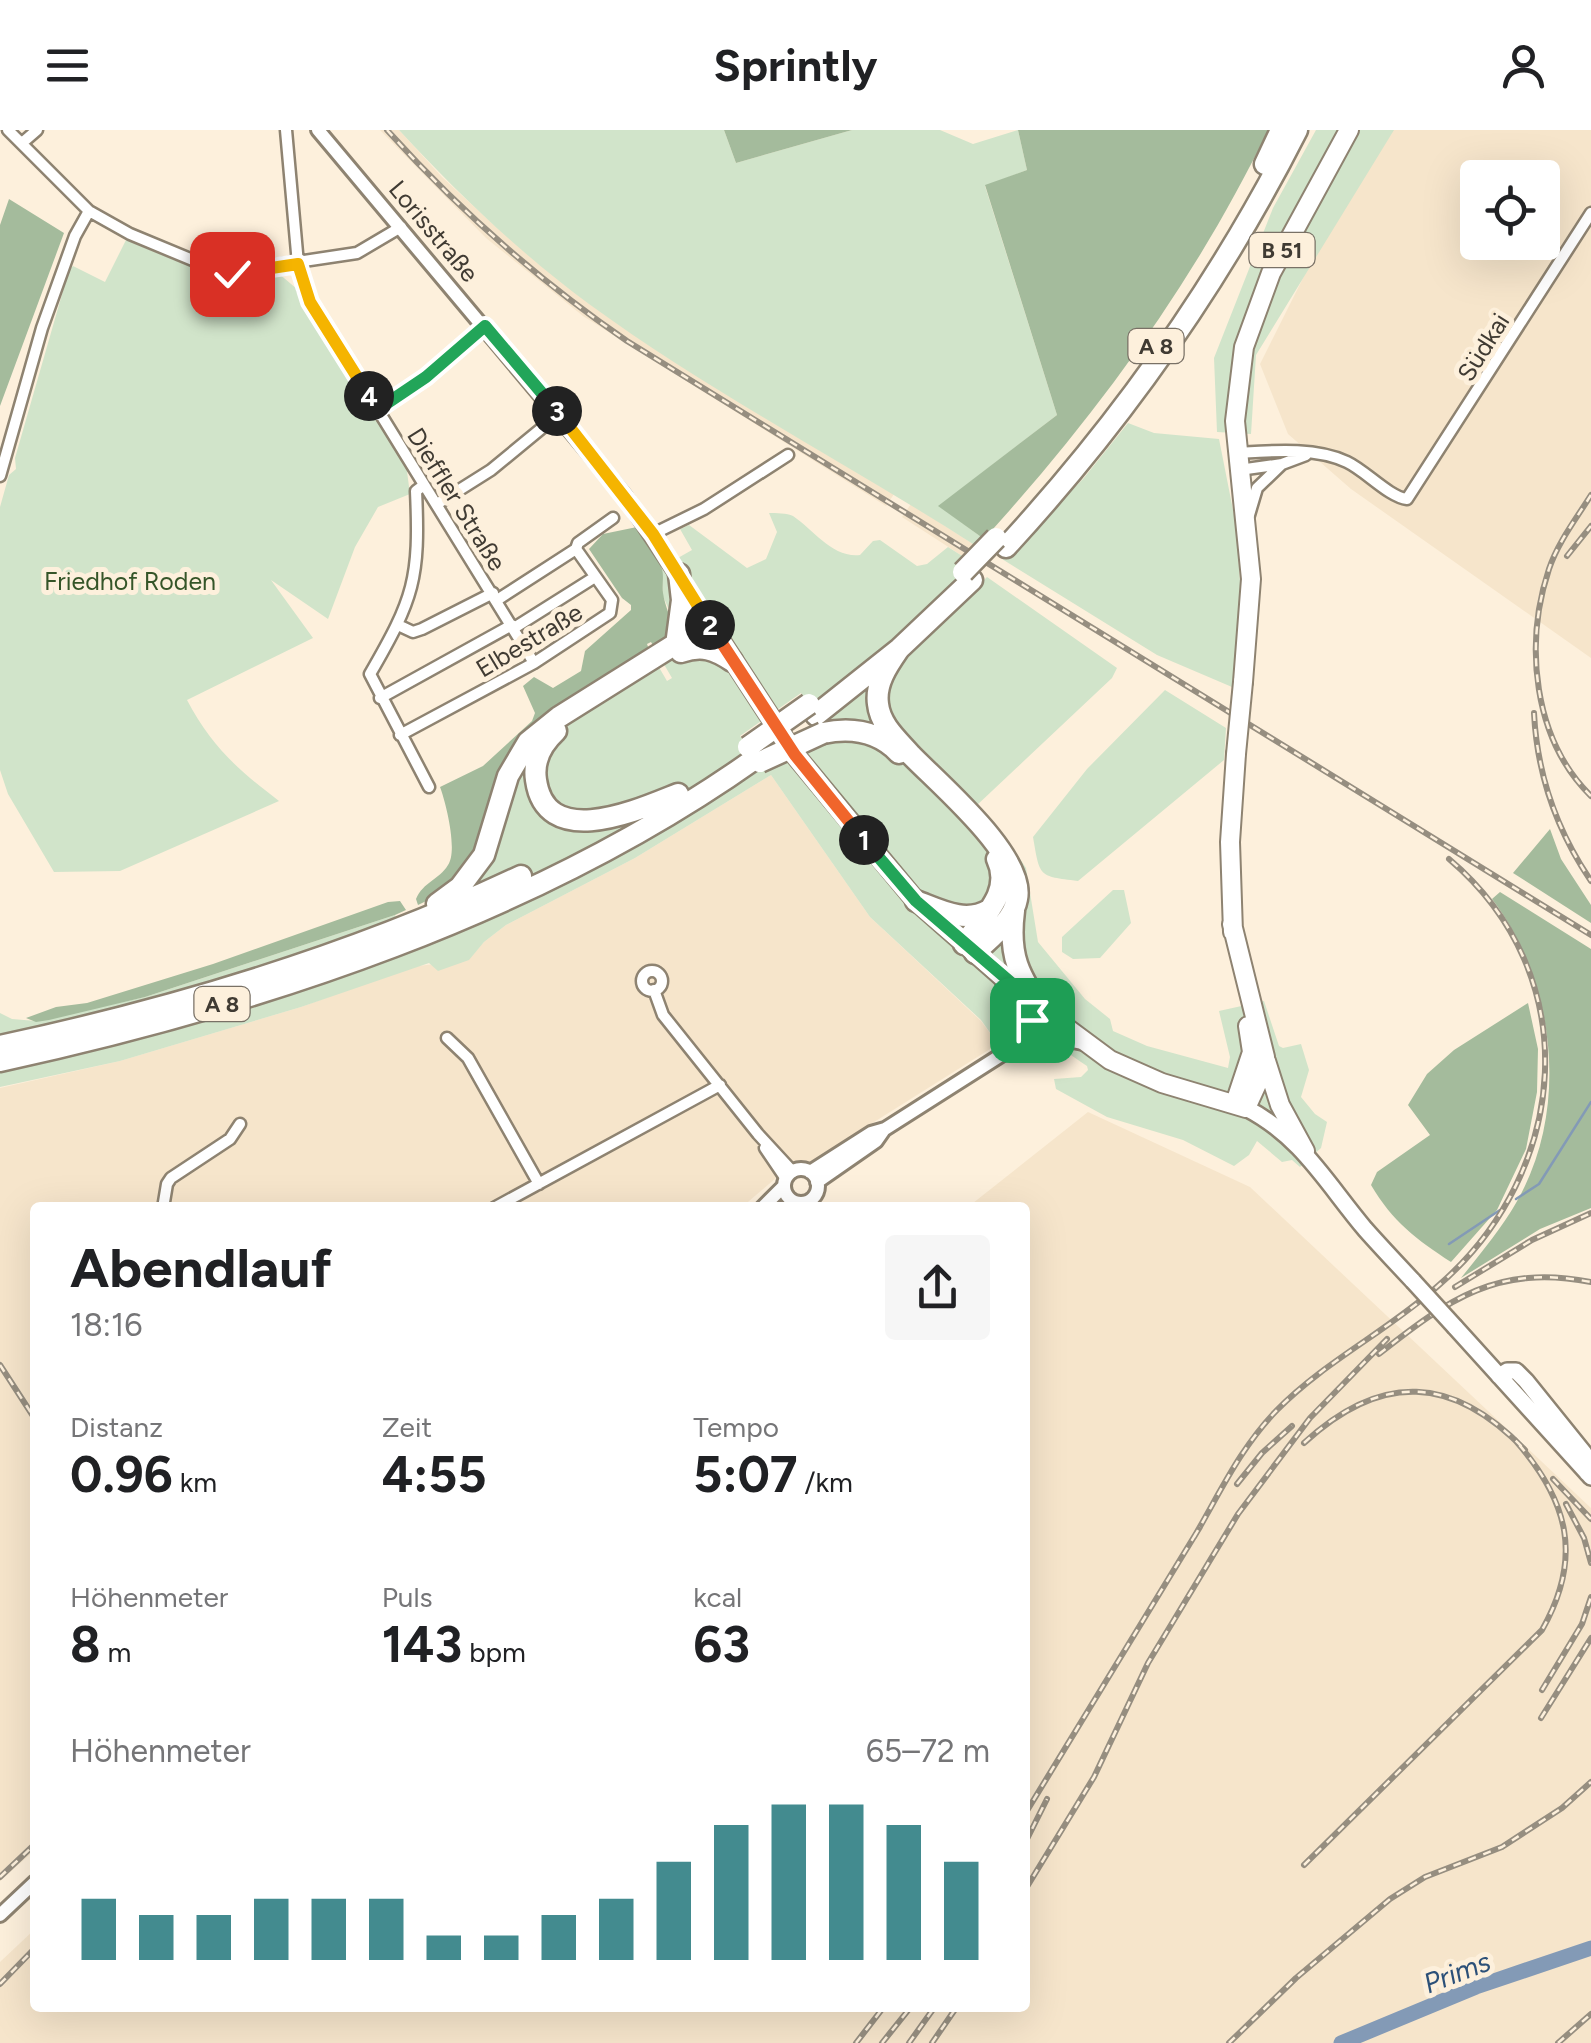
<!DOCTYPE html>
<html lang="de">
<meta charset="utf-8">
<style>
:root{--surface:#fff;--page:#f6f6f6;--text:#202124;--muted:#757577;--accent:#438b8f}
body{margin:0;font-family:Figtree,sans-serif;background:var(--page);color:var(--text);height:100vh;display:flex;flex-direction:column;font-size:38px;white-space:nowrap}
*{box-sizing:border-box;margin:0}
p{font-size:32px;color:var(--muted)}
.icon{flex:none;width:55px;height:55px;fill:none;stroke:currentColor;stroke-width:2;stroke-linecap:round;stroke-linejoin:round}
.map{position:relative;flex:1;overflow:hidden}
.details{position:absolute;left:30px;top:1072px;width:1000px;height:810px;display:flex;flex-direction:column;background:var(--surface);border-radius:10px;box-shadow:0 10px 40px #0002}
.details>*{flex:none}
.fabs{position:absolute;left:1460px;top:30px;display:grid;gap:20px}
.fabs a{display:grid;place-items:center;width:100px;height:100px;border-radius:10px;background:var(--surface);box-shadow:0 10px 40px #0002;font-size:50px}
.pin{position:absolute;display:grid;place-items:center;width:85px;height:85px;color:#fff;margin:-42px;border-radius:20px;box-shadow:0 5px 15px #0006}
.km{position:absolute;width:50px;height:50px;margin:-25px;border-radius:50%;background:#222;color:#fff;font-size:28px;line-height:50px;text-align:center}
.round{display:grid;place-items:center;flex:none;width:105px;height:105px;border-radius:10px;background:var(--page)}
.overview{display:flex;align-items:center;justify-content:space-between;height:170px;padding:0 40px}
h1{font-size:55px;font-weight:700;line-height:75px}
.metrics{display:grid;grid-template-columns:repeat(3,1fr);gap:15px;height:170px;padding:10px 40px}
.metrics div{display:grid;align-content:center}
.metrics b{font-size:50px;font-weight:700}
.metrics small{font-size:28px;font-weight:400}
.metrics p{font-size:28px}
.chart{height:280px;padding:20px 40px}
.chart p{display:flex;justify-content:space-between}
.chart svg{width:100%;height:180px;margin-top:10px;stroke:var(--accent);stroke-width:6}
header{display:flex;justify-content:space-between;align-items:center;height:130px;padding:0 40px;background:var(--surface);font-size:45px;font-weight:700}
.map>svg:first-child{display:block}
.built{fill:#f6e5cb;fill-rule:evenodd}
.green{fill:#d1e4ca;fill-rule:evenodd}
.forest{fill:#a4bb9c}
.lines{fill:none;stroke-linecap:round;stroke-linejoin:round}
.stream{stroke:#839ab6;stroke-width:2.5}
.river{stroke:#839ab6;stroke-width:15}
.minor-casing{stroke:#8e8371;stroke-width:15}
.tertiary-casing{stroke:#8e8371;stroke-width:18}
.secondary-casing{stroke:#8e8371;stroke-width:20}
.primary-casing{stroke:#8e8371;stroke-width:22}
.motorway-casing{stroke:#8e8371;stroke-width:25}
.minor{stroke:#fff;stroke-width:10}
.tertiary{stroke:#fff;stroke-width:12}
.secondary{stroke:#fff;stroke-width:15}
.primary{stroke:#fff;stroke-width:18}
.motorway{stroke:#fff;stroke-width:20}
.rail-casing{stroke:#968e80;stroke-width:6}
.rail{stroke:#fdf0dc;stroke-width:2.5;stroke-dasharray:8;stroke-linecap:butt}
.secondary-bridge-casing{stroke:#8e8371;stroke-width:20;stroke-linecap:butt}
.primary-bridge-casing{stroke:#8e8371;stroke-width:22;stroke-linecap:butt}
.motorway-bridge-casing{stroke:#8e8371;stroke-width:25;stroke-linecap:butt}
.secondary-bridge{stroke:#fff;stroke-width:15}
.primary-bridge{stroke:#fff;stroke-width:18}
.motorway-bridge{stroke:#fff;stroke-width:20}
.split-1-casing{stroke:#fff;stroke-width:20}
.split-2-casing{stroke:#fff;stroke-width:20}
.split-3-casing{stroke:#fff;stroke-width:20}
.split-4-casing{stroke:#fff;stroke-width:20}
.split-5-casing{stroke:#fff;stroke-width:20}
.split-1{stroke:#22a559;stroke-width:12}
.split-2{stroke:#f0652b;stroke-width:12}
.split-3{stroke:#f5b400;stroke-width:12}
.split-4{stroke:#22a559;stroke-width:12}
.split-5{stroke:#f5b400;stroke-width:12}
.labels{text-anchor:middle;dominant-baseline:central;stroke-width:10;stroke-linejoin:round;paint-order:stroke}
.shield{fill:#fdf0dc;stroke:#797166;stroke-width:2.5}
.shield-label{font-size:22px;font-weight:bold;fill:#403b33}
.street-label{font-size:25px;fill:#403b33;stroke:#fdf0dc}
.park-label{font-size:25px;fill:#355528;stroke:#fdf0dc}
.water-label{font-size:28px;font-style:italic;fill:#2c5078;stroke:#fdf0dc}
</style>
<header><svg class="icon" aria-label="menu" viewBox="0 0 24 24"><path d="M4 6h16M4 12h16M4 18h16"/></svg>Sprintly<svg class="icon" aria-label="person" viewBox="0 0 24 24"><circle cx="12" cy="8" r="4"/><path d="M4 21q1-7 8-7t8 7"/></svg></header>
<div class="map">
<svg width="1591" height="1913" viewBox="0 0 1591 1913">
<rect width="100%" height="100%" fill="#fdf0dc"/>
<path class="built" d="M380,0H399L442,47L495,96L590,174L676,231L894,364L886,376L583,186L486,108Z
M1385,0H1591V528L1351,359L1288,304L1260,234L1349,56ZM1478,48H1542V112H1478Z
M911,374L976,416L967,429L902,387Z
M771,645L870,787L981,891L998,914L809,1033L790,1036L742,1077L35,1078V1720L0,1751V958L120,931L301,877L410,837L468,830L484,812L506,795L635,728Z
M1088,982L1250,1057L1591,1378V1913H0V1832L35,1799V1878H1025V1078L968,1077Z"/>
<path class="green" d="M399,0H724L736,33L852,0H940L973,14L1018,0L1027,40L985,56L1057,285L939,376L984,409L976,416C849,334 711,263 589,174C520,123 457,63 399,0Z
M1316,0H1394L1256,225L1251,304L1217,302L1214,228L1273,78Z
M126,110L184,134L242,152L278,143L297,159L406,334L410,364L378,377L355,417L328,489L271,450L313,508L187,570C212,617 237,639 279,671L120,741L54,742L8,664L0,640V377L9,345L16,339L15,328L69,140L73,136L105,152Z
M1128,293L1154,303L1219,309L1236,395L1242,479L1232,557L1157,525L1002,429L1083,349Z
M769,383C776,383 787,383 793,386C814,400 832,428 860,425L873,411L880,410L917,436L927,434L948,417L967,429L979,455L987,447L1117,538L1112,548L975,677L998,705L1006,708L1026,738L1038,812L1085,869L1110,889L1113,901L1147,916L1228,938L1230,927L1219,881L1264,871L1279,916L1283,918L1301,914L1309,940L1301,967L1315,984L1327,992L1321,1018L1300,1037L1292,1030L1282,1032L1257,1011L1249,1025L1234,1036L1183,1010L1107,987L1056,959L1054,949L1081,947L1088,940L1087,936C1058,916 1049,908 1017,926L997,895L993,898L1001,911L998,914L981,890L870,787L771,645L635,728L506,795L484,812L469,830L438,841L429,833L301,877L120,931L0,957V883L12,889L36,891L145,867L395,785L409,819L505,633L650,522L667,551L672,548L655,519L672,487L663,466L662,437L692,420L680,399L689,395L747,438L766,429L777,402ZM801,563L816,585L825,610L764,638L740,606Z
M1165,560L1226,598L1224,630L1078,751C1038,746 1040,747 1033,707L1087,639Z
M1113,760H1124L1131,793L1100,828L1073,829L1062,822V807Z"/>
<path class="forest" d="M724,0H852L736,33Z
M1018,0H1268C1196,150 1096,286 984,409L938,376L1057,285L985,55L1027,40Z
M9,69L64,103L0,276V95Z
M637,397C645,410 658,425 662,439C664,446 662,455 663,463C667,489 683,499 655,519L651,512L647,514L650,522C631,534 563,569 552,583C508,641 491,745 418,775L416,769C423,752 439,750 448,735C458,721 446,673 440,657L483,636L532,591L535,583L523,556L534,547L553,558L581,541L585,521L631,480V475L622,468L589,419L603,404Z
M1550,699L1561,729L1591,775V793L1513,743Z
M1500,762L1591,819V1078L1540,1099L1461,1148C1480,1124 1501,1099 1516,1073C1570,980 1556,853 1492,769Z
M400,771L406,780L395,785L145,867L49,890L36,892L26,888L56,877L87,873L213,834L388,772Z
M1528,873L1538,919L1537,962L1526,1019L1497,1080L1451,1132C1417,1110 1392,1091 1371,1055L1377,1042L1430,1005L1408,975L1427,944L1454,920Z"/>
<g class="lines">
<path class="stream" d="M1516,1069L1539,1054L1591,972
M1449,1114L1500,1080"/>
<path class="river" d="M1341,1913L1476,1857L1591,1818"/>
<g class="minor-casing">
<path id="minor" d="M8,0L89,81L130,104L224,143L357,123L401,97
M286,0L298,134L304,160L534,533
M22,13L37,0
M377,279L426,247L485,196
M1238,323C1272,321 1315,317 1347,332C1366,341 1389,367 1407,369L1591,83
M1239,340L1282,334L1306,325
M0,346L42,198L75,106L89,81
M424,355L416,361C420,449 414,468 370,544L429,657
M437,374L491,340L559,284
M1249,385L1257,358L1282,334
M653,404L704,379L788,325
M497,470L576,419L578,413L613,388
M398,495L413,502L422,499L493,463
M514,498L595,447
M380,568L512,495
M400,605L534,533L610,483L612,470L576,419
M642 851a10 10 0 1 1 20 0a10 10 0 1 1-20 0Z
M654,860L663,885L758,1004L793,1042
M447,908L468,928L539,1054
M765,1018L786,1049
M163,1078L167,1054L171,1048L230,1009L240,994
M494,1078L720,955"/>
</g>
<g class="tertiary-casing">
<path id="tertiary" d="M318,0L624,365L709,493
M1003,853L1019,888L1013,915
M1025,912L1047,906L1083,913
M784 1056a17 17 0 1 1 34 0a17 17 0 1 1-34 0Z
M810,1042L871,1003L885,999L1031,906L1043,881
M817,1052L876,1011L883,1001
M762,1078L784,1056
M0,1785L35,1752"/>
</g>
<g class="secondary-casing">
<path id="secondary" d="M1246,978C1301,1006 1327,1054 1365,1099C1381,1117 1397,1134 1413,1151
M1455,1197L1591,1347
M1499,1246L1507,1241H1516L1526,1251L1584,1323L1587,1343"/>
</g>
<g class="primary-casing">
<path id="primary" d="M709,493L795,625L916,771L1025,867L1110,930L1162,953L1246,978L1262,943L1265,927L1232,794
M1243,552L1251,449L1235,291L1244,217L1271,143L1349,0
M1233,802L1230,712L1236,624
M1266,931L1280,975L1305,1021
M1235,973L1252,922L1248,896"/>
</g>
<g class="motorway-casing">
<path id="motorway" d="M1265,34L1281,0
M1006,417C1123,290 1219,154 1297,0
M676,515L682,470L679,444
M899,519C888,535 875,553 878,574C880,595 898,610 911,625C940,655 1026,727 1017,769C1013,791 990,808 975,823
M681,522C702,515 714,519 732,531
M816,585L899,519L972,450
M556,601C542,614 533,631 536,650C546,722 640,679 678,664
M823,603C852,597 878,601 899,623
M916,771C940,780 965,794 989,780
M437,774L460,757L484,725L508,646L528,612L559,587L709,493
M1014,781C1008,827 1019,844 1043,881
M964,814C983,787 1013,762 997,729
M0,916C178,878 356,824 521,746
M0,931C261,874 536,784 756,628"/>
</g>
<use href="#minor" class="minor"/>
<use href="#tertiary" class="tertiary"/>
<use href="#secondary" class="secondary"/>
<use href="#primary" class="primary"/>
<use href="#motorway" class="motorway"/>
<g class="rail-casing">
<path id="rail" d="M387,0C459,80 538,150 627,211L1591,805
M1591,365C1576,389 1558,412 1549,439C1524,514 1533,609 1591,666
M1567,426L1591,396
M1534,583C1537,643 1557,701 1591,751
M1455,1157L1532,1110L1591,1083
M1379,1224C1449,1169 1497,1134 1591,1152
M0,1235L35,1289
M1304,1313C1381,1242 1453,1245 1525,1320
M1553,1349L1591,1389
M1237,1354L1262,1323L1292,1296
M1566,1374L1584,1408L1591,1433
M1194,1407C1220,1363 1240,1318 1277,1280C1325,1231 1388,1201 1439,1155C1570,1041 1587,846 1449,729
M1542,1560L1582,1494L1591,1467
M1541,1588L1591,1508
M1025,1684L1200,1397
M1025,1713L1047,1669
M1304,1735L1542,1500C1583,1428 1569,1371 1515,1310
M0,1747L35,1714
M1025,1760L1094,1647L1148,1533L1238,1384L1310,1288L1387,1209
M0,1854L35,1818
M856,1913L883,1878
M882,1913L910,1878
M909,1913L934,1878
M932,1913L956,1878
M1229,1913L1296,1848L1390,1769L1425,1747L1502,1717L1562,1678L1591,1652
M1558,1913L1591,1884"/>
</g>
<use href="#rail" class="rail"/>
<g class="secondary-bridge-casing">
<path id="secondary-bridge" d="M1413,1151L1455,1197"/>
</g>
<g class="primary-bridge-casing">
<path id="primary-bridge" d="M1236,624L1243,552"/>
</g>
<g class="motorway-bridge-casing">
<path id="motorway-bridge" d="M963,442L996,408
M748,617L809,574
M760,632L823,603"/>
</g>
<use href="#secondary-bridge" class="secondary-bridge"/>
<use href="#primary-bridge" class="primary-bridge"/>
<use href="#motorway-bridge" class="motorway-bridge"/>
</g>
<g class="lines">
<g class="split-1-casing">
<path id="split-1" d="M864,710L916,771L1044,881L1032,890"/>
</g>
<g class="split-2-casing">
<path id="split-2" d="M710,495L795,625L864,710"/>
</g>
<g class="split-3-casing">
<path id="split-3" d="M557,281L653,404L710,495"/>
</g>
<g class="split-4-casing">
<path id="split-4" d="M369,266L377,280L426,247L485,196L557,281"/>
</g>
<g class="split-5-casing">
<path id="split-5" d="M232,144L298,134L310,172L369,266"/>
</g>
<use href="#split-1" class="split-1"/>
<use href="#split-2" class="split-2"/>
<use href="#split-3" class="split-3"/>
<use href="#split-4" class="split-4"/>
<use href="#split-5" class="split-5"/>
</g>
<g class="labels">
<g class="shield">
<rect x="1249.5" y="103" width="65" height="34" rx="8"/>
<rect x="1128.5" y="199" width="55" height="34" rx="8"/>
<rect x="194.5" y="857" width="55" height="34" rx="8"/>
</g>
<g class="shield-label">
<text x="1282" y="120">B 51</text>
<text x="1156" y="216">A 8</text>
<text x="222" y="874">A 8</text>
</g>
<g class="street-label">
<text transform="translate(434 101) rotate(50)">Lorisstraße</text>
<text transform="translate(1483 217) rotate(-58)">Südkai</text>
<text transform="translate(457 369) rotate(58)">Dieffler Straße</text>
<text transform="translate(529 510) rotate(-31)">Elbestraße</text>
</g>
<g class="park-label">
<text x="130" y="451">Friedhof Roden</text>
</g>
<g class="water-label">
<text transform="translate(1457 1842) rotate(-21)">Prims</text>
</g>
</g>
</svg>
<div class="fabs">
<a><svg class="icon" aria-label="locate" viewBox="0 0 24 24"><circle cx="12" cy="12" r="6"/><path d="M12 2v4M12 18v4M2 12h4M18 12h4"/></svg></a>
</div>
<div class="pin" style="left:1032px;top:890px;background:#1e9e55"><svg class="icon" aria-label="arrive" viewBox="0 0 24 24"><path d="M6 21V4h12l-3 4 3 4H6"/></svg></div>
<div class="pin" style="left:232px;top:144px;background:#d93025"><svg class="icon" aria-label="check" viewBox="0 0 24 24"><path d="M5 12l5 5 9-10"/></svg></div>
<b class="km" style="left:864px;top:710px">1</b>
<b class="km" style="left:710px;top:495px">2</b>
<b class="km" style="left:557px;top:281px">3</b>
<b class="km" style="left:369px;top:266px">4</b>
<section class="details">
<div class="overview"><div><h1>Abendlauf</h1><p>18:16</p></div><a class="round"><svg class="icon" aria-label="share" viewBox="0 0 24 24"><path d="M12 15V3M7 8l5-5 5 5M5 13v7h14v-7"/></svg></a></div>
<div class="metrics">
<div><p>Distanz</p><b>0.96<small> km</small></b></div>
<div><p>Zeit</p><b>4:55</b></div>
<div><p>Tempo</p><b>5:07<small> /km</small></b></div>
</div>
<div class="metrics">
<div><p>Höhenmeter</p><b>8<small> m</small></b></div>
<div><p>Puls</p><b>143<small> bpm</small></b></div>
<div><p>kcal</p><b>63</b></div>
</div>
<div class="chart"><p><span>Höhenmeter</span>65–72 m</p>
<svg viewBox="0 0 160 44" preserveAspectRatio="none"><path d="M5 44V29M15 44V33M25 44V33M35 44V29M45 44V29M55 44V29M65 44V38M75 44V38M85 44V33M95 44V29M105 44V20M115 44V11M125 44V6M135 44V6M145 44V11M155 44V20"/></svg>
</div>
</section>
</div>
